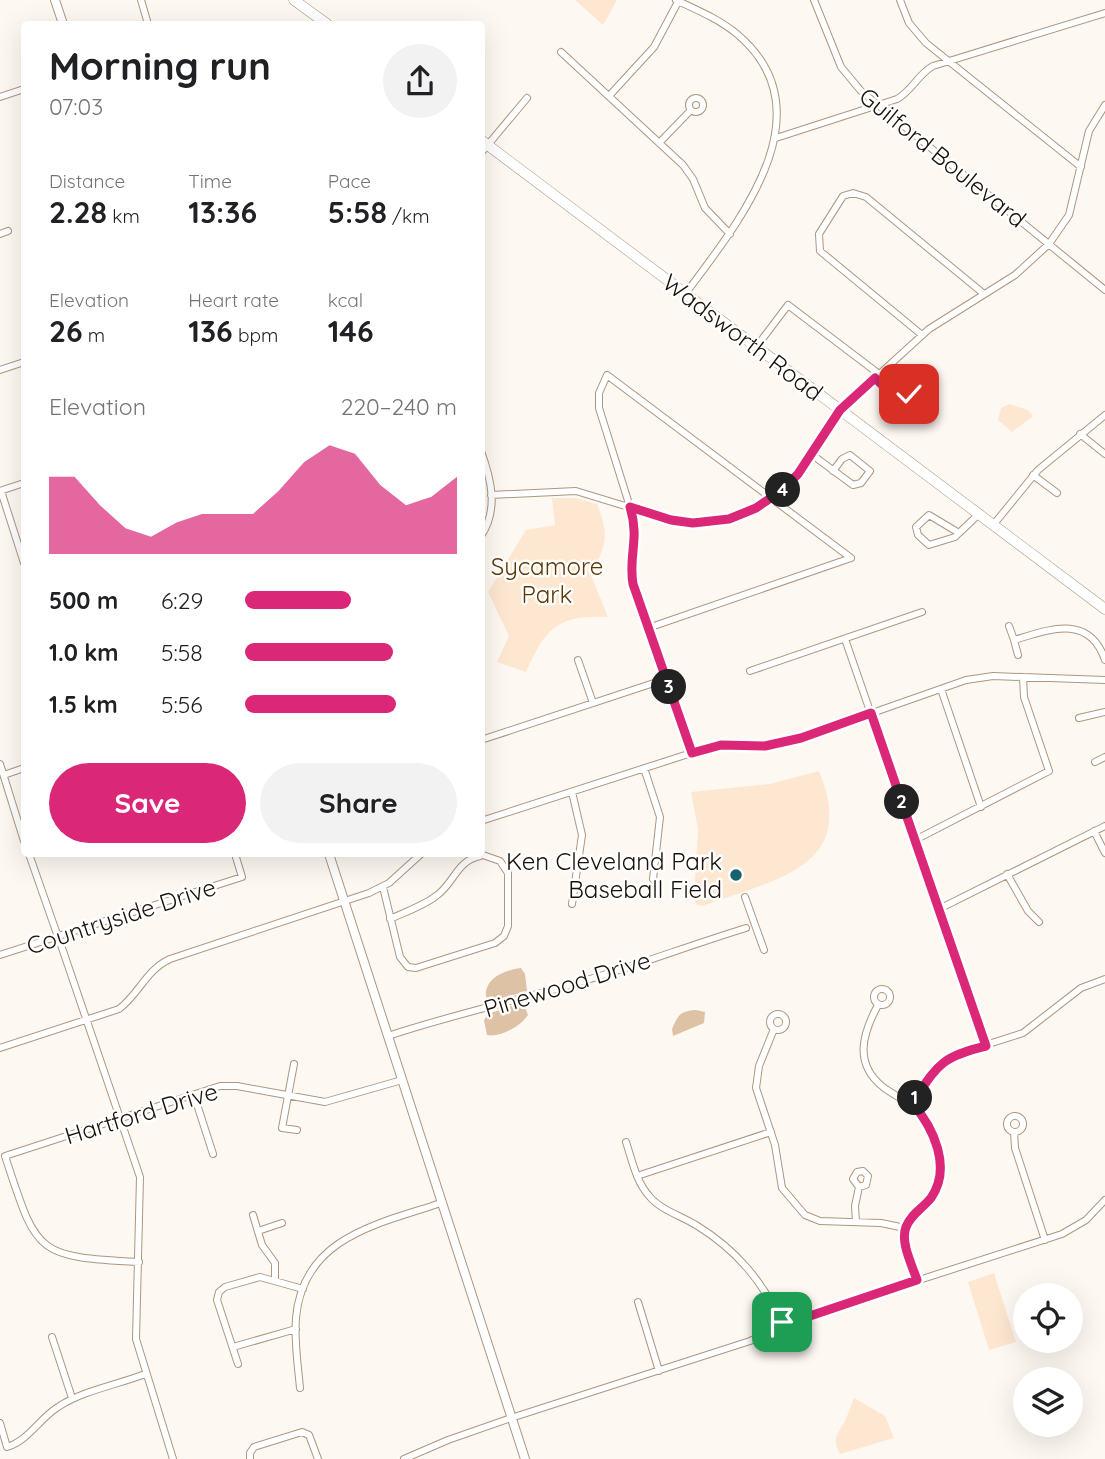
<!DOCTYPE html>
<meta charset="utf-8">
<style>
:root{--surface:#fff;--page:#f2f2f2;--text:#202124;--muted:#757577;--accent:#db2777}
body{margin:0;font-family:Quicksand,sans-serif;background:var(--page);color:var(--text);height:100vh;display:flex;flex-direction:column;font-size:26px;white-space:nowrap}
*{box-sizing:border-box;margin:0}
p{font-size:23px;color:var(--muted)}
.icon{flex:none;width:38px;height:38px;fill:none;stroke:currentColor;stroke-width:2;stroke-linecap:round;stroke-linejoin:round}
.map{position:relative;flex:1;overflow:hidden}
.panel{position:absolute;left:21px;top:21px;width:464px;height:836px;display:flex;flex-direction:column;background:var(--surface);border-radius:7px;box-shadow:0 7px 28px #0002}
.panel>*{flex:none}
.buttons{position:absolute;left:1013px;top:1283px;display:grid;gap:14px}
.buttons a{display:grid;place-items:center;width:70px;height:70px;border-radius:50%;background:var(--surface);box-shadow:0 7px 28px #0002;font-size:35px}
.pin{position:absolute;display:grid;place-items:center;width:60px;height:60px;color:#fff;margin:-30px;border-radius:14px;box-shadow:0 4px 10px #0006}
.km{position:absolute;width:35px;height:35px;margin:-18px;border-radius:50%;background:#222;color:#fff;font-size:19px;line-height:35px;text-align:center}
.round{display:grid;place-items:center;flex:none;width:74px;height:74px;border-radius:37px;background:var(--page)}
.summary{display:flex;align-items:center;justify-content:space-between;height:119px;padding:0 28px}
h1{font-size:38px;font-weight:700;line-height:52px}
.metrics{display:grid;grid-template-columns:repeat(3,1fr);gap:10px;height:119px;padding:7px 28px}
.metrics div{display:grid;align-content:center}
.metrics b{font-size:30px;font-weight:700}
.metrics small{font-size:19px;font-weight:400}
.metrics p{font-size:19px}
.chart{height:196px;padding:14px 28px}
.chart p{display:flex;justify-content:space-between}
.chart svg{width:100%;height:126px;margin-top:7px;fill:var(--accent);opacity:.7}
.cta{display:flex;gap:14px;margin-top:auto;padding:14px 28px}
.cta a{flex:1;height:80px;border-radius:42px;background:var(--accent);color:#fff;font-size:28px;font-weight:700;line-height:80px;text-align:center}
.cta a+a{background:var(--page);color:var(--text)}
ul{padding:0 28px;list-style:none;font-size:23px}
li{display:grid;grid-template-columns:112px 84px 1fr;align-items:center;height:52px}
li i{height:18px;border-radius:9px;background:var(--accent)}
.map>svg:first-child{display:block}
.green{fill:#fde7d1}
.water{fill:#dec2a5}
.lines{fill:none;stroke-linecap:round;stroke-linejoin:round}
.minor-casing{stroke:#ae967f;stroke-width:8}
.major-casing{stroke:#ae967f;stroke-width:10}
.highway-casing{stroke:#ae967f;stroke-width:11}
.minor{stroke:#fff;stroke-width:6}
.major{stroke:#fff;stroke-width:8}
.highway{stroke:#fff;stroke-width:10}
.route-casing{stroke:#fff;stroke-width:14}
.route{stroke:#db2777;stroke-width:9}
.poi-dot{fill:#17646e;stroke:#fff;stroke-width:2.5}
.labels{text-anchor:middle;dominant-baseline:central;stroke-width:5;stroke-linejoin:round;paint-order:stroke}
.street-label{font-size:24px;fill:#1a1108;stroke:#fff}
.park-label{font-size:24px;fill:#5d3804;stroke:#fff}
.poi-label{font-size:24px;fill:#1a1108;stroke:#fff;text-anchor:end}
</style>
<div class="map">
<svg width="1105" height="1459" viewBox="0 0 1105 1459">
<rect width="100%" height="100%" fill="#fef8f3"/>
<path class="green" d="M575,0H617L603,25Z
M1009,404L1028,410L1033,416L1012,432L998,420L1001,408Z
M552,498H575L597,504C610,536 606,545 591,575L608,617C558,615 546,627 526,672L497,662L509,636L488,592L526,530L555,525Z
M819,771C860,869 771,880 703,906L697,905L694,900L698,829L691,792L770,784Z
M994,1273L1016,1342L989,1350L968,1282Z
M854,1398L885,1416L894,1438L840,1454C831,1438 838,1434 845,1421C848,1414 851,1405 854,1398Z"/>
<path class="water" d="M521,968L525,974L527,991L493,1001L486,997C484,978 505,970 521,968Z
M523,1002L528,1015C521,1026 500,1038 487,1035L484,1020L488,1014Z
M696,1010L705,1012L704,1023L673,1036L672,1029C678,1015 680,1011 696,1010Z"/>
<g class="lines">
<g class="minor-casing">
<path id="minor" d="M141,0L148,24
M676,0C697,10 719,19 737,34C830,112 738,223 686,293
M814,0L841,67L861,91L1105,290
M900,0L909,23L926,43L1081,167
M561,52L683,165L693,179L705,208L730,234
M609,96L654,47L679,0
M0,97L24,89
M689 105a7 7 0 1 1 14 0a7 7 0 1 1-14 0Z
M776,138L897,99C912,91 918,74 933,66L1105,13
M659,143L691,110
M481,153L527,98
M0,234L8,231
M922,335L820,251L819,234L843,196L853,193L866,197L984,294
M757,346L788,305L879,374
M0,370L24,362
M875,378L900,402L894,411L902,418L917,401L909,394L900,402
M1080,434L1105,454
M481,451C491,479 499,509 481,536
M811,454L853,485L861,483L870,471L850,455L842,459L833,471
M1033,475L1057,493
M0,491L24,483
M1,491L24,563
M491,495L576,491L671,520L693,523L738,516L771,498L798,474L840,410L929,329L1015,275L1049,244L1069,215L1089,131L1105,105
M994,524L1038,470L1105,415
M959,533L955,537L929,545L918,535L916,527L929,515L959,533L980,513
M1009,626L1014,640C1048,630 1089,613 1105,660
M648,628L851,558
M845,639L986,1046
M1014,640L1018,655
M578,660L593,703
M750,671L922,612
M941,689L981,807
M1079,718L1105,712
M481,740L666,679
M692,753L633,584L635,523L599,408V393L607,375L851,558
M1095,762L1105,757
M0,764L24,841
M644,768L660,817L653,879
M4,775L24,768
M572,792L582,835L572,904
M481,821L713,746H765L801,738L966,680L993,676L1105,680
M1094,831L1105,853
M915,840L1049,771L1024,697L1023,677
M29,854L58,937
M1007,874L1028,911L1039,922
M383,887L400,957L408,967L416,968L495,943L504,936L508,926V873L500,861L480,854
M745,897L764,950
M939,909L1105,826
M390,919C405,912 423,906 436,896C454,884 456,861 480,856
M60,942L140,1177L136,1339L173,1459
M0,955L242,877L235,854
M874 997a8 8 0 1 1 16 0a8 8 0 1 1-16 0Z
M878,1005C863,1033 853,1063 883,1087C910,1107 921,1101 933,1139C941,1163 946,1185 926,1204C918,1210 908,1218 905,1228C901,1244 912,1266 917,1280
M770 1022a8 8 0 1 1 16 0a8 8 0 1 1-16 0Z
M774,1029L759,1066L756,1088L775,1145L782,1188L805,1215L820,1221L881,1223L905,1228
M388,1036C442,1018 497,1005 552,990C617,973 681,948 746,928
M0,1048L119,1009C139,994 146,970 170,959L369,893L389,883L421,854
M294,1064L282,1128L297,1130
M194,1095L213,1154
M912,1103L941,1064L951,1056L1023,1033L1081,988L1105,979
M1007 1124a8 8 0 1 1 16 0a8 8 0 1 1-16 0Z
M1014,1132L1015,1148L1045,1240
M626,1142C632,1160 636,1182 650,1197C661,1210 681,1216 696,1225C737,1250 763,1282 783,1325
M637,1176L771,1132
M253,1215L262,1245L275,1263V1280
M856,1222L855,1206L859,1187L853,1179L857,1172L863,1171L868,1176L866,1185L859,1187
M258,1231L282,1223
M139,1262C34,1257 37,1253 5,1156L220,1086H237L325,1102L402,1080
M638,1302L659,1371
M52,1337L72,1398
M233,1347L296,1329
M238,1364L217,1300L219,1292L225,1287L260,1277L303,1289
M300,1388C298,1366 294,1341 296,1318C303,1237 378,1224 441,1203
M0,1423L7,1447C29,1440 40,1418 58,1407C84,1390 117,1385 145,1374
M250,1459V1453L254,1447L302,1432L309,1435L318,1459
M404,1459L448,1440L511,1418L750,1341L801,1318L1062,1234L1086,1220L1105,1200"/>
</g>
<g class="major-casing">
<path id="major" d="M55,0L63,24
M329,854L525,1459"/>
</g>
<g class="highway-casing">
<path id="highway" d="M294,0L327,24
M481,140L1105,609"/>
</g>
<use href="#minor" class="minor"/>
<use href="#major" class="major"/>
<use href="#highway" class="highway"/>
</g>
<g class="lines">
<g class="route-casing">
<path id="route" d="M782,1322L783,1325L917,1280C912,1265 900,1242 906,1227C911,1214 923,1208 931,1198C952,1168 934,1128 912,1103C938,1065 940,1057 986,1046L871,713L801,738L765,746L721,745L692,753L633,584C628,556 640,539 630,507L671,520L693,523L729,519L756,508L781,491L798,474L840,410L875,378L900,402L909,394"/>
</g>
<use href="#route" class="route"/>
</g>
<circle class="poi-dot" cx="736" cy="875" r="7"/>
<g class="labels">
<g class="street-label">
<text transform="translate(943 157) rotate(39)">Guilford Boulevard</text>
<text transform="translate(743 337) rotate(37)">Wadsworth Road</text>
<text transform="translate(121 916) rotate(-18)">Countryside Drive</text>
<text transform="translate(567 984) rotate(-17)">Pinewood Drive</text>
<text transform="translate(141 1113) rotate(-17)">Hartford Drive</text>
</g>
<g class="park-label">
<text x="547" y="566">Sycamore<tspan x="547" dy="28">Park</tspan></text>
</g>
<g class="poi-label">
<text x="722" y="861">Ken Cleveland Park<tspan x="722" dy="28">Baseball Field</tspan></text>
</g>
</g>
</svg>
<div class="buttons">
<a><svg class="icon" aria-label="locate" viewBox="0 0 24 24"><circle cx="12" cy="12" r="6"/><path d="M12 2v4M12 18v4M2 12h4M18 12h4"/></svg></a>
<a><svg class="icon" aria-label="layers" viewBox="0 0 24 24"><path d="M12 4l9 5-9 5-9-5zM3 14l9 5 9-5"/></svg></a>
</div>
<div class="pin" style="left:782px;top:1322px;background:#1e9e55"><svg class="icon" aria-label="arrive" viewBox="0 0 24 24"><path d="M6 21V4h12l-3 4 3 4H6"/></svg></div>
<div class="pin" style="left:909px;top:394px;background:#d93025"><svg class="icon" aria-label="check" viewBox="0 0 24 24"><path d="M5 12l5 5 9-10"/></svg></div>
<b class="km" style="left:915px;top:1098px">1</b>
<b class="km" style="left:902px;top:802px">2</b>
<b class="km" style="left:669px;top:687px">3</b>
<b class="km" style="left:783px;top:490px">4</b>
<section class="panel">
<div class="summary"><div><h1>Morning run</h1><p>07:03</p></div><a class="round"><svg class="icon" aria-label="share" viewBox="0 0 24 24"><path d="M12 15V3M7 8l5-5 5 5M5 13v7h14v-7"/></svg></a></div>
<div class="metrics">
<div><p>Distance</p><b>2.28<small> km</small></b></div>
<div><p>Time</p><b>13:36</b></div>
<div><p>Pace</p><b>5:58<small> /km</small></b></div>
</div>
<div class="metrics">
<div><p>Elevation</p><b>26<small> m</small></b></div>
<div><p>Heart rate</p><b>136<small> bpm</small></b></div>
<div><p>kcal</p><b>146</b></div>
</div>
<div class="chart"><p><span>Elevation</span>220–240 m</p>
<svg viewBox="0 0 160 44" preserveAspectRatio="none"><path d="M0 44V17L10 17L20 27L30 35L40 38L50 33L60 30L70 30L80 30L90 22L100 12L110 6L120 9L130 20L140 27L150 24L160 17V44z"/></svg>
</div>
<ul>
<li><b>500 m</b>6:29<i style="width:50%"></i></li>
<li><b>1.0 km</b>5:58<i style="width:70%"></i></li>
<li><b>1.5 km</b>5:56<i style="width:71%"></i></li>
</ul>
<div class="cta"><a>Save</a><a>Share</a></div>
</section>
</div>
